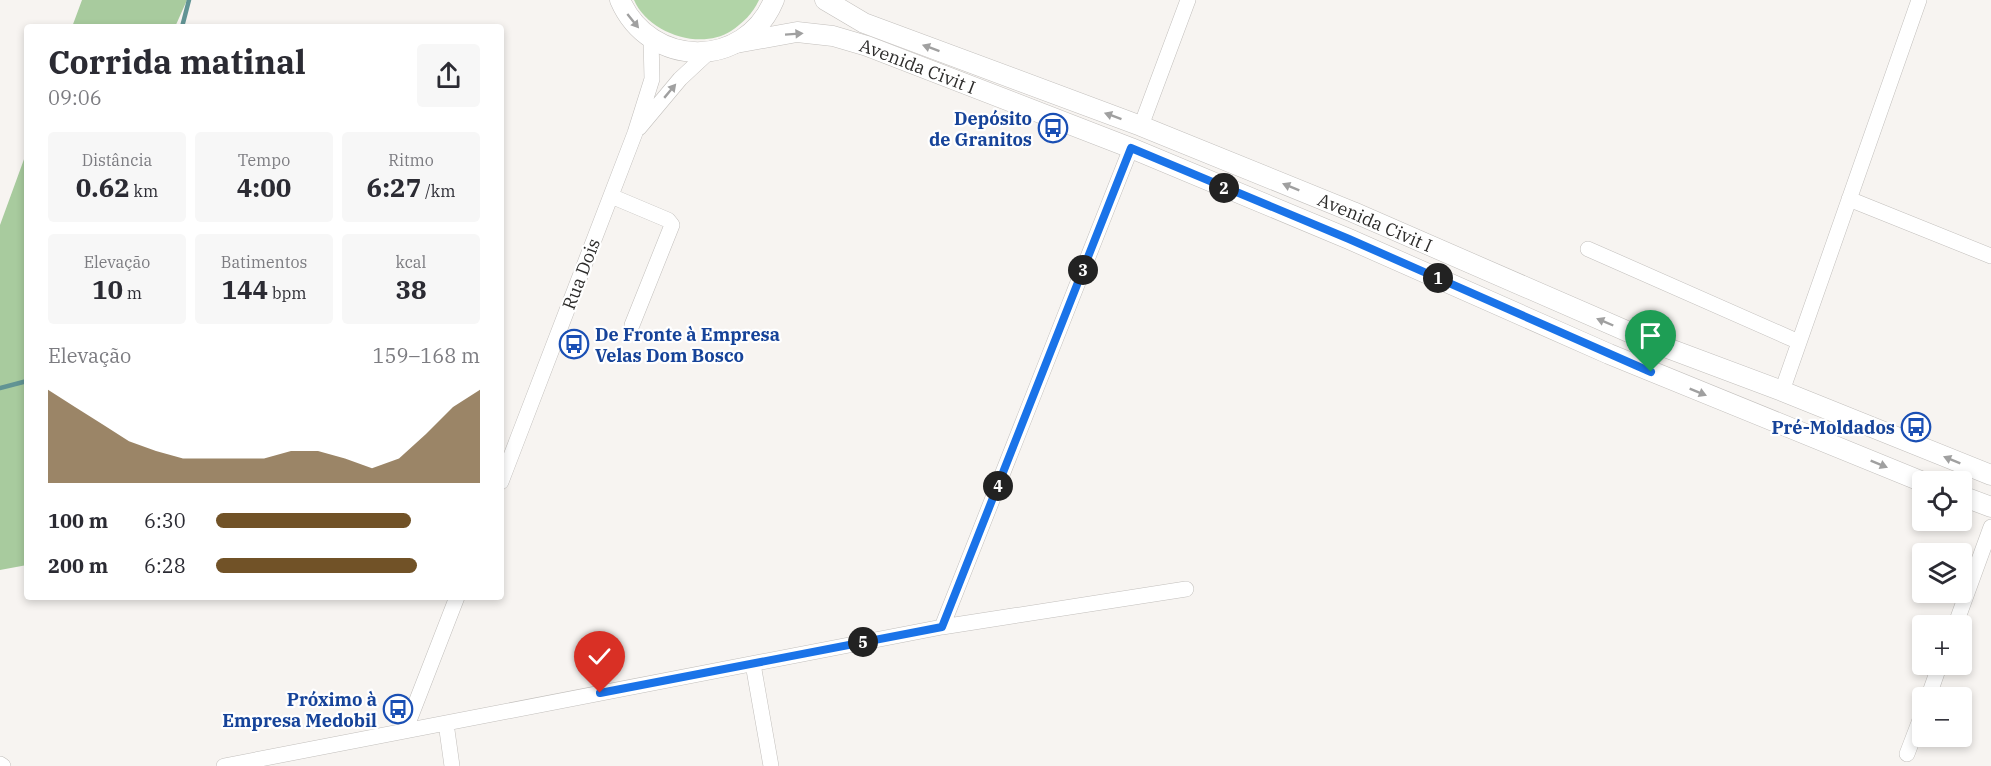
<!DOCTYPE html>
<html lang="pt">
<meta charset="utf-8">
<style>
:root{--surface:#fff;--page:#f7f7f7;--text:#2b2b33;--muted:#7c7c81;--accent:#715227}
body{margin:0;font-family:"IBM Plex Serif",serif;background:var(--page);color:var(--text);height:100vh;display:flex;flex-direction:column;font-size:22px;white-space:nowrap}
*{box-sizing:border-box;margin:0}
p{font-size:20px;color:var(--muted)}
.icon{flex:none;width:33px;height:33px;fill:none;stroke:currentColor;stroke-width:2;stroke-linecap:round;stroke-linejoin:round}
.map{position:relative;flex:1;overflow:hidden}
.details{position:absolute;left:24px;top:24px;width:480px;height:576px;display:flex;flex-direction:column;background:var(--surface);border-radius:6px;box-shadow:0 3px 9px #0003}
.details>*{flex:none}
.buttons{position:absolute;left:1912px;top:471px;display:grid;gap:12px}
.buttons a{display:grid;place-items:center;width:60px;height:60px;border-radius:6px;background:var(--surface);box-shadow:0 3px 9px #0003;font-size:30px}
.pin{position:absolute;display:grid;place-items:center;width:51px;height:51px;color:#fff;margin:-62px -26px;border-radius:50% 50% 50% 0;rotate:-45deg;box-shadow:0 0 6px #0007}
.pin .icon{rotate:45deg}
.km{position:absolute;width:30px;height:30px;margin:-15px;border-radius:50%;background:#222;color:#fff;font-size:16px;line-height:30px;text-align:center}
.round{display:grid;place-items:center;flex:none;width:63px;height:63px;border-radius:6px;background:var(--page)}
.summary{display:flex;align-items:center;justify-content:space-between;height:102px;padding:0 24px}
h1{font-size:33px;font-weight:700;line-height:45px}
.figures{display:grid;grid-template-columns:repeat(3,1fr);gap:9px;height:102px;padding:6px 24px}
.figures div{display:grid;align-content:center;border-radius:6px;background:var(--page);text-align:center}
.figures b{font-size:26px;font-weight:700}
.figures small{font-size:16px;font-weight:400}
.figures p{font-size:16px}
.chart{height:168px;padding:12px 24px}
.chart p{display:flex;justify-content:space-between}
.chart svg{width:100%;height:108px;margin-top:6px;fill:var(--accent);opacity:.7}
ul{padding:0 24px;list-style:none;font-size:20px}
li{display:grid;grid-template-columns:96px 72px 1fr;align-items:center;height:45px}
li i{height:15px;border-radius:8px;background:var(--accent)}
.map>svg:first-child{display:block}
.green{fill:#b1d4a7}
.forest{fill:#a8cb9e}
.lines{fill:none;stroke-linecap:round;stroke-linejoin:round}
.stream{stroke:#619494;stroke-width:4.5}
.minor-casing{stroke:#c2bfbc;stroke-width:16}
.major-casing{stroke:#c2bfbc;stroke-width:21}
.minor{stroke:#fff;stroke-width:15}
.major{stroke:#fff;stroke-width:20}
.oneway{fill:#a0a0a0}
.route-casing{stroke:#fff;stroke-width:12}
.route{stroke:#1a73e8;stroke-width:8}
.labels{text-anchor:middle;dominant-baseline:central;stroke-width:4.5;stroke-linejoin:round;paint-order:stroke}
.street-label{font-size:18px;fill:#2d2c2b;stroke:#fff}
.transit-label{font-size:18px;font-weight:bold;fill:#164399;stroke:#fff;text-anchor:end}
</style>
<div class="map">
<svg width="1991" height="766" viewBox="0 0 1991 766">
<rect width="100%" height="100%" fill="#f7f4f1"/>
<path class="green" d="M634,0H759C753,13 743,23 731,31C700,51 648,33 634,0Z"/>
<path class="forest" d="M82,0H187L175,27H72Z
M27,151V565L0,570V225Z"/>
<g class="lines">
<path class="stream" d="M182,27L189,0
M0,388L27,381"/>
<g class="minor-casing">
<path id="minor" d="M1141,126L1188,0
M639,128L680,79L709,52
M611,196L668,220L672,225L632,325
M1849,199L1991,256
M1588,249L1799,342
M1782,391L1919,0
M501,482L635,133L652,79L651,39
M1955,626L1991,527
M942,627L1131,148
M753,664L771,766
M1928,698L1940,664
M446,723L452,766
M405,731L457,597
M1907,754L1923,712
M0,764L3,766
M224,766L942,627L1186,589"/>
</g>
<g class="major-casing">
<g id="major">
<path d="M620,0C650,69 745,70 774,0"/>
<path id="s1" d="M825,0L864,23L1141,126L1353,212L1654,343L1782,391L1991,475"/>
<path id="s2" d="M736,43L797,32L833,36L867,46L1131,148L1349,239L1609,354L1923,482"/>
<path d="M1962,496L1991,507"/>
</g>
</g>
<use href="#minor" class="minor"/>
<use href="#major" class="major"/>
</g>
<defs><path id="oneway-solid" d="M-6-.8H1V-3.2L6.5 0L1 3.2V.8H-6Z" transform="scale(1.5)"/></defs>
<g class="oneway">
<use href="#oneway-solid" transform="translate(633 21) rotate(51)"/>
<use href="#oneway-solid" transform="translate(794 34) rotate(-4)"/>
<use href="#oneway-solid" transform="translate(931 48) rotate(-160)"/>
<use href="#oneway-solid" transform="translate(670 91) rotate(-50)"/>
<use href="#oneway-solid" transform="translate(1113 116) rotate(-160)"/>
<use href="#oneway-solid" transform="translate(1291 187) rotate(-158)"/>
<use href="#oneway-solid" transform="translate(1605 322) rotate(-157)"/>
<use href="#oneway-solid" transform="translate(1698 392) rotate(22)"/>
<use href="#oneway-solid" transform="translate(1952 460) rotate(-158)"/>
<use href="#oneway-solid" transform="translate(1879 464) rotate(22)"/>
</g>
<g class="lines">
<g class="route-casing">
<path id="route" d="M600,693L942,627L1131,148L1349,239L1651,372"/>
</g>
<use href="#route" class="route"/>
</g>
<defs>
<g id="bus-ring" transform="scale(1.5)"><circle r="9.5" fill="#fff" stroke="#1a4fb4" stroke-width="1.5"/><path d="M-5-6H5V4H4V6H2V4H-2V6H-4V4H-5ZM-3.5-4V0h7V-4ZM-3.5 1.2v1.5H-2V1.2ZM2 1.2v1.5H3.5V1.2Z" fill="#1a4fb4"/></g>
</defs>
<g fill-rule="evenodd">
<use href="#bus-ring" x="1053" y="128"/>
<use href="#bus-ring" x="574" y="344"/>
<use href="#bus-ring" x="1916" y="427"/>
<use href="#bus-ring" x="398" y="709"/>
</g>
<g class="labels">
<g class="street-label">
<text stroke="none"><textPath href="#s2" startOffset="188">Avenida Civit I</textPath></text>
<text stroke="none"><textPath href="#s1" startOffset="594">Avenida Civit I</textPath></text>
<text transform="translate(581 274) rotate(-69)">Rua Dois</text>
</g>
<g class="transit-label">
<text x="1032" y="118">Depósito<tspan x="1032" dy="21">de Granitos</tspan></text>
<text x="595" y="334" text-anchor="start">De Fronte à Empresa<tspan x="595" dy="21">Velas Dom Bosco</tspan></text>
<text x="1895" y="427">Pré-Moldados</text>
<text x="377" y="699">Próximo à<tspan x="377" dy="21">Empresa Medobil</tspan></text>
</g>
</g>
</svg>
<div class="buttons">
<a><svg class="icon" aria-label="locate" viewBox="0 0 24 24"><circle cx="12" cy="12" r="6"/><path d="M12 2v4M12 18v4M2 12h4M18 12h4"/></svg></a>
<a><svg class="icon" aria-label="layers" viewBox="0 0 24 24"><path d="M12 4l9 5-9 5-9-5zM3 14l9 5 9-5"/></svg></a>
<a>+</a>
<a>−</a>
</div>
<div class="pin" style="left:1651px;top:372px;background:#1e9e55"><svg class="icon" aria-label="arrive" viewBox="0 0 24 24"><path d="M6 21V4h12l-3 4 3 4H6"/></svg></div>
<div class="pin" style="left:600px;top:693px;background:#d93025"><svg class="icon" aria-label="check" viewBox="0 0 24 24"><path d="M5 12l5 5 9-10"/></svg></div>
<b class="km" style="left:1438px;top:278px">1</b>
<b class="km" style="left:1224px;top:188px">2</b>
<b class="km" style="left:1083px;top:270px">3</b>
<b class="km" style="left:998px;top:486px">4</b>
<b class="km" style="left:863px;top:642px">5</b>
<section class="details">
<div class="summary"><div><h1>Corrida matinal</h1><p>09:06</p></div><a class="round"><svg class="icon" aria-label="share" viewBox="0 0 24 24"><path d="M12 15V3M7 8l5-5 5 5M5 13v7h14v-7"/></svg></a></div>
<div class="figures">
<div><p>Distância</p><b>0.62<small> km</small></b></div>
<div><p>Tempo</p><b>4:00</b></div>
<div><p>Ritmo</p><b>6:27<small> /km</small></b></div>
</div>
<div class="figures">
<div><p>Elevação</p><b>10<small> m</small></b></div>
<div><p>Batimentos</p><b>144<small> bpm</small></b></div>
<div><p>kcal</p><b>38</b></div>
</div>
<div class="chart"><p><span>Elevação</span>159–168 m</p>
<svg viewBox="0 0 160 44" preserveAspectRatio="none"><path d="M0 44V6L10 13L20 20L30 27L40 31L50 34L60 34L70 34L80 34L90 31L100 31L110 34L120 38L130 34L140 24L150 13L160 6V44z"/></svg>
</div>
<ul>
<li><b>100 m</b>6:30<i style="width:74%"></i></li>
<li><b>200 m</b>6:28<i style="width:76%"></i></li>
</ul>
</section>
</div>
